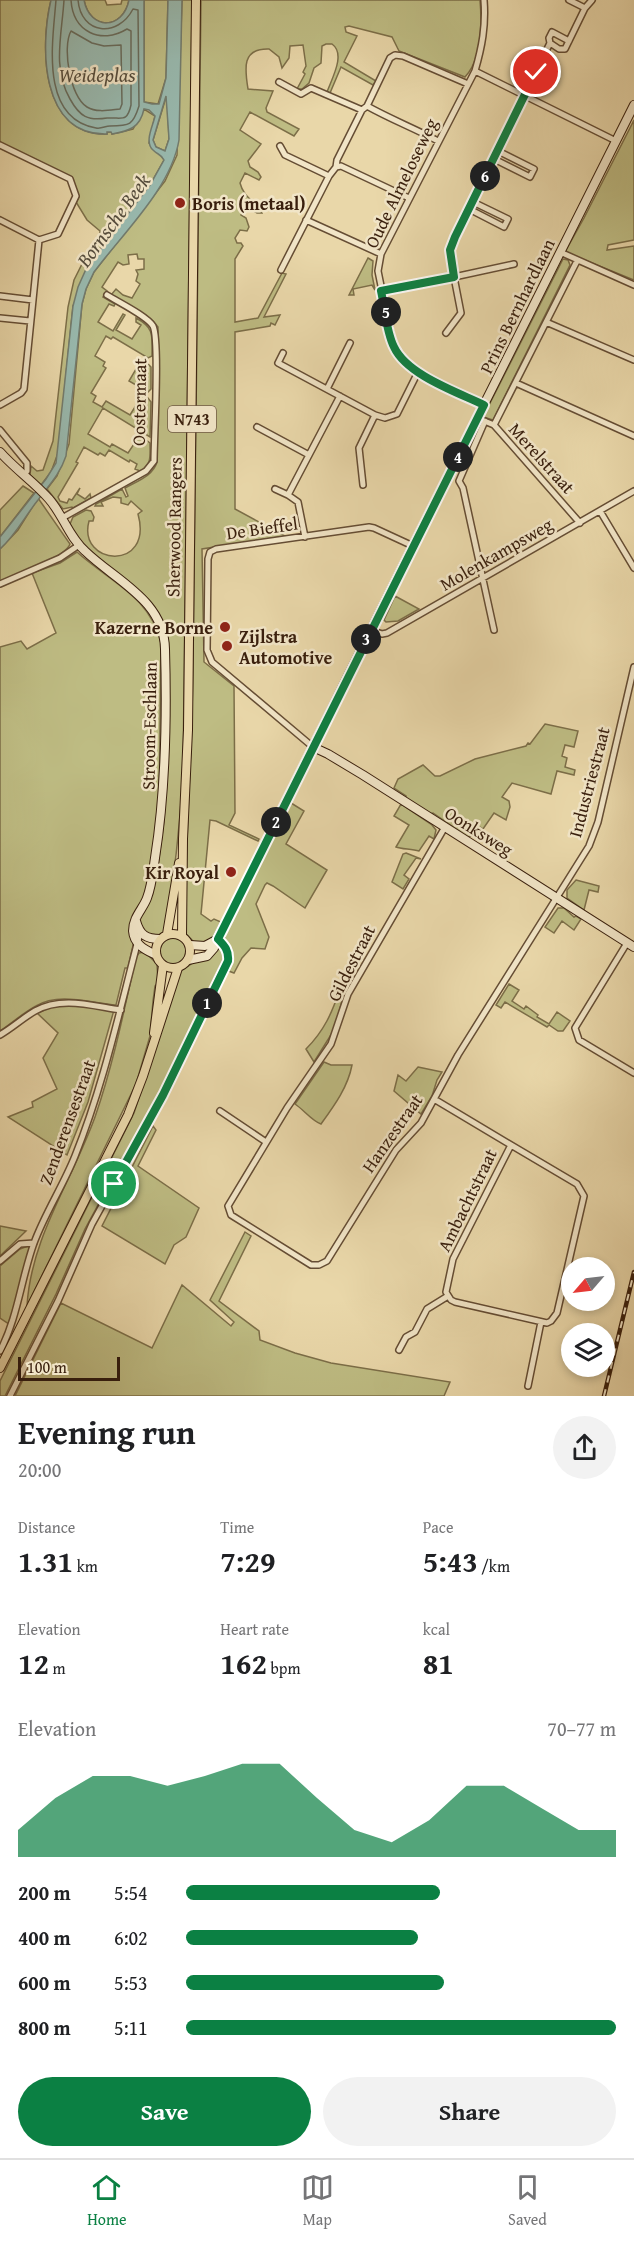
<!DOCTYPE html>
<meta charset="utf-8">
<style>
:root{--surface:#fff;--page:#f2f2f2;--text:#202124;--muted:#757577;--line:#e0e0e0;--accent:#0b8043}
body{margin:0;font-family:"Gentium Book Plus",serif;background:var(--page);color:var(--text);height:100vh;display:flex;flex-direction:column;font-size:22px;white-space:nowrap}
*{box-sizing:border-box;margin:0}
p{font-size:20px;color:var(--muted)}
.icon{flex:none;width:33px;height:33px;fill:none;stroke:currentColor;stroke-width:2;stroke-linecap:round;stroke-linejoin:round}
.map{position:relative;height:1396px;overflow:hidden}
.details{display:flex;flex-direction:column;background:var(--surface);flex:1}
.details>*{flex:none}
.needle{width:39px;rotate:242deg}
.fabs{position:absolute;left:561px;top:1257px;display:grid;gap:12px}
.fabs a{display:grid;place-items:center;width:54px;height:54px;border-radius:50%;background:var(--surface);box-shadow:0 3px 9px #0003;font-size:30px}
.scale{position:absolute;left:18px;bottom:15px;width:102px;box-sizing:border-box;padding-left:6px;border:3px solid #391f0d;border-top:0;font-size:16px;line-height:21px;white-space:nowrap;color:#391f0d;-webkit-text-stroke:4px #f1e5c7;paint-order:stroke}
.pin{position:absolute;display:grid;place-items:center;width:51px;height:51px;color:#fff;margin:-26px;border:3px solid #fff;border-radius:50%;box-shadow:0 2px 6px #0007}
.km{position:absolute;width:30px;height:30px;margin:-15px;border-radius:50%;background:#222;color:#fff;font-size:16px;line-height:30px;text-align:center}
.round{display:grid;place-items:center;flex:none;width:63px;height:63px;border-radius:32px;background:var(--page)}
.head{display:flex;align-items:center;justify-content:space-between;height:102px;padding:0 18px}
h1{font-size:33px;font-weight:700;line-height:45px}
.metrics{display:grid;grid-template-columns:repeat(3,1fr);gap:9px;height:102px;padding:6px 18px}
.metrics div{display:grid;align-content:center}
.metrics b{font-size:30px;font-weight:700}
.metrics small{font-size:16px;font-weight:400}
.metrics p{font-size:16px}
.chart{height:168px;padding:12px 18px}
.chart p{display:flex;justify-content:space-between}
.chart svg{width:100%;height:108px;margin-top:6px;fill:var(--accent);opacity:.7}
.cta{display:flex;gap:12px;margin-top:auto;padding:12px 18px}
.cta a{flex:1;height:69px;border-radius:36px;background:var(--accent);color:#fff;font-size:24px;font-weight:700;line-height:69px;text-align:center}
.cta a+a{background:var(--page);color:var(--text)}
ul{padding:0 18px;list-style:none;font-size:20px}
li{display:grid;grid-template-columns:96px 72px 1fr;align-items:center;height:45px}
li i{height:15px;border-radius:8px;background:var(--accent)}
.tab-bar{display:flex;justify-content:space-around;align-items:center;height:84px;border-top:2px solid var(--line);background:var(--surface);font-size:16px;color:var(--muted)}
.tab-bar a{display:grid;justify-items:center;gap:3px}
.tab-bar .on{color:var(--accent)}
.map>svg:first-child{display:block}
.green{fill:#bebc83;stroke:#7c6e48;stroke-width:1.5}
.water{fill:#98b8ad;stroke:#727b6d;stroke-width:1.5;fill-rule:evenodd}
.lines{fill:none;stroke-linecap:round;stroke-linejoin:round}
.shore{stroke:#686c5d;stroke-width:1.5}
.street-casing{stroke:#654d34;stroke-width:8}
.secondary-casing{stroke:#391f0d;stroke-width:10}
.primary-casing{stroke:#391f0d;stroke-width:10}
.street{stroke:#f1e5c7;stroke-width:5}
.secondary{stroke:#f1e5c7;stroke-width:8}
.primary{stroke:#e9d7a9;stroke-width:8}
.rail-casing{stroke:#391f0d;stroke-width:4.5}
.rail{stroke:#f1e5c7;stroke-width:2;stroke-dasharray:7;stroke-linecap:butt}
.route-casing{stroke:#fff;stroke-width:12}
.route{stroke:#0b8043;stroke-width:8}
.poi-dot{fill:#8f2418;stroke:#f1e5c7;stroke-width:2}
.labels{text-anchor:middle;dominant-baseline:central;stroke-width:5;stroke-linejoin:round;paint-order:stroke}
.shield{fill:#f1e5c7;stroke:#705a45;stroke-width:1.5}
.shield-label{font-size:16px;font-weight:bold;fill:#391f0d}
.street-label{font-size:18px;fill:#391f0d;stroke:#f1e5c7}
.poi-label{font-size:18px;font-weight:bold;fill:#391f0d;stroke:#f1e5c7;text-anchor:start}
.water-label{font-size:20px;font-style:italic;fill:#564d3d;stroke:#f1e5c7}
</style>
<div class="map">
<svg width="634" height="1396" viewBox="0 0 634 1396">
<rect width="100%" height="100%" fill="#e9d7a9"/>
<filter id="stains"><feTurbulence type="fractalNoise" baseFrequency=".00333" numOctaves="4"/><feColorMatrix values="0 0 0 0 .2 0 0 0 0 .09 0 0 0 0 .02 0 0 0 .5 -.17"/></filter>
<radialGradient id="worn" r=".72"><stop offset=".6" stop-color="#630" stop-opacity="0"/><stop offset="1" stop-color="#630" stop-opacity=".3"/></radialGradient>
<path class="green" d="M0,0H51C40,45 40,136 107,134V132H112V134L133,129L144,109L155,116L149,143C154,150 161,153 164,160L150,185L102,244L73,306L58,453L51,472L41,485L30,475L31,466L37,471L43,470L53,441L68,307L74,280L89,250L100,237V231L87,220L76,202L79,197L72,177L0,143Z
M84,0H105L107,5L121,4L122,0H129C123,30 90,31 84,0Z
M144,0H168L166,78L158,104L144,102Z
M182,0H192L183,774C180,827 174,879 165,931L156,937L147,936L138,922L157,873L164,821L166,634L159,615L152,604L79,541L70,524L73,517L86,510L91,511L94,517L93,521H89C77,566 154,572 138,514L142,511L131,501L128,505L121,503V498L113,497L101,502L103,506H95L96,504L122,489L126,497L128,496L125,488C137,481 153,476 157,462L158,327L153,321L111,295L116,289L123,295L132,298L140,284L136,281L138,274L136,270L144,269V259H138L137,254L128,255L129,264L123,265L118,262L102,287L107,291L103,297L115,304L114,306L109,304L98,322L113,331L123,314L125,315L116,330L132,339L141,325L136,322V318C155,328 152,336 152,356L148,358L113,337L111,339L106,336L95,356L105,362L103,366L106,368L91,393L96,396L93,402L102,407L106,401L130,415L140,399L136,397L139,392L148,398L151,402L150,437L103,408L88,434L110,447L112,444L128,453L140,435L150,443C150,456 152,465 140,471L135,469L137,464L130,460L129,462L109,450L105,456L100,453L98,455L84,447L76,462L78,463L58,497L60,501L67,503L69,499L72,500L80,488L77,494L85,499L90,494L91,498L73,508L72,507L63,509L47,489L57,476L69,444L82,304L86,289L94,272L165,181L177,155Z
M201,0H480C482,24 482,59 465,77L399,51L392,37L349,26L345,27L346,32L357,36L344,62L376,81L373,85L341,67L330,93L327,92C332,78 346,54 332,44H326L322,46L321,63L314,68L309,83L302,89H297L305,74L303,72L306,66L303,45L290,46L289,58L282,68L279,57L269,49C241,48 245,70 248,89L273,91L266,108L267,112L299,129L294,136L250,112L240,130L261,144L248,161L250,167L258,172L261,177L259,180L245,173L240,183C244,199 257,202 262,213H257L245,206L241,215L246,218L249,227L247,231L240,230L235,238L237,243H241L243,246L235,259V322L258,318L282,273L286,274L264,317L280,315L275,325L271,323L270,326L235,332V509L285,536L202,549L204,662L234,686L235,813L229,825L259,839L258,841L216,821L210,820L201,914L211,921L214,919L221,922L213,937L206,943L194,942L185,933C185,844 192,755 193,666C195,444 198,222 201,0Z
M167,94L169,139L165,151L156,147L153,140Z
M634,120V240L608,245L607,250L634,246V280L565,252L584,218Z
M368,258L373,261L372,275L375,290L372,285L353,289L354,295H349Z
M563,259L568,260L570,265L493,420L483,417Z
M146,362L151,367V389L148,392L129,381L136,369L145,371Z
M23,486L34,493L0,537V510Z
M38,498L70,544C65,558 15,575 0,581V549L18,530Z
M77,552C110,582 150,596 161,643L159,815L147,886L144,897L131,921L134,941L128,968H125L116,1005C90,1003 59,992 36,1006C23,1013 12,1023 0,1031V647L21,641L27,649L56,633L32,573L60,563Z
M395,596L419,609L398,621L386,622L384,620Z
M545,724L578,731L574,747L565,745L562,756L567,758L565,767L575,770L574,775L557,771L551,794L512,783L502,797L509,801L510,807L506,820L494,813L483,829L480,827L475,835L468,837L433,813L429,814L406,799V796L394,788L398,779L423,765L435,776H440L475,759L526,746L528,743L530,744Z
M291,803L304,811L286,844L327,870L305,908L273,886L267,883L265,885L256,904L269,937L265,949L251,948L242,958L234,973L226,970C234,954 235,955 225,941V936L264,855V850L282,822L285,808Z
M401,804L432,825L436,830L434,839L429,836L419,851C411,849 401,849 396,847L409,825L394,816Z
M406,853L421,859L416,858L404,875L409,879L403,889L392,882L403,854Z
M576,880L599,886L598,892L589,890L584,910L567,898V890Z
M558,908H564L574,917L576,916L581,919L574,930L562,921L554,933L545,927Z
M159 951a14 14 0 1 1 28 0a14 14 0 1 1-28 0Z
M218,947L224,950L225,955L177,1059L85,1229L56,1294L5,1396H0V1381L134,1113L180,971Z
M145,952L157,964L158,983L155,986L153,1001L150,1036L136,1084L27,1306C31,1237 72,1181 95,1117C113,1065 124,1011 136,957L139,953Z
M509,984L519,990L512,1001L524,1009L526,1006L538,1015L537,1017L549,1024L557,1012L570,1021L563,1031H558L549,1025L547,1027L505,1002L501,1008L496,1005Z
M340,989L344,994L334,1030L314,1062L306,1049C324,1031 332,1013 340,989Z
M59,1004L114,1010L88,1102L67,1155L8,1117L33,1107L32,1102L57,1089L43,1058L58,1033L37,1013Z
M324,1062L331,1065H352C348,1087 334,1106 321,1124C312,1121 304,1110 295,1104Z
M418,1067L442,1072L437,1080L432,1096L421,1114L394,1091L398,1075L406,1081Z
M153,1126L156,1130L138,1166L199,1208L186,1237L174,1245L165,1264L102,1226Z
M0,1226L26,1231L0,1256Z
M245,1232L251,1236L219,1301L259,1331L260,1340L295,1353L331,1363L450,1382L444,1396H15L61,1303L152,1348L182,1285L231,1326L234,1322L210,1300Z
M28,1246L30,1247L23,1277L9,1324L0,1318V1266L20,1249Z"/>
<path class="water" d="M51,0H84C90,31 123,30 129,0H144V102L152,104H159L166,78L168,0H182L179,140C171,188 123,233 94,272L86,289L82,304L66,456C60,474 49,485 38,500C25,516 16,535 0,549V537L46,479L56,463L73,306L78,287L87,267L150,185L164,160C161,154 158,155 153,150C144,142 153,126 155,116L149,110L144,109C140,128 129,131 112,134L111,132H107V134C40,136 40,46 51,0ZM166,96L169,139L165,151L156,147L153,140Z"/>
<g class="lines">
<path class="shore" d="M56,0C53,40 39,118 96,128C102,129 105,126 110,126C130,126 133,125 139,106L138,10L133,9C118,38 81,35 78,0
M64,0C62,34 52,68 70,99C80,117 88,121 107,118C122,117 127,123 131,105V31L127,29C101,45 73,32 71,0
M71,31L92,43L104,46L121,45L122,104L120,109C110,110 97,113 87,107C70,97 62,47 71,31Z"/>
<g class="street-casing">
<path id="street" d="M484,0C486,26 482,47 475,71L381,254L378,271L393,345C411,377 452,389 484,405
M569,0L585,8
M550,43L559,49H565L585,8L592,0
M475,71L616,141
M279,82L301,94L311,88L362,110L367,106L390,58L395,55L403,56L468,84
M367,106C390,119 414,128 438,141
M0,145L70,179L76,196L58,234L39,240
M280,146L285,155L329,176
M494,159L530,177L534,169L498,151
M336,167L337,160L362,110
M469,209L504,227L508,219L473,202
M0,220L39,240
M306,220L381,254
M560,252L634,285
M281,270L329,176L336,167L341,166L409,198
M381,291L454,277L450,250L455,237L550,43L549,38L552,32L569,41
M0,296L33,300
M0,318L30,321
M546,322L634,360
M446,333L461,313L454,277L514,264
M283,353L278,363L375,415L385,418L397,414L418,372
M516,383L634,436
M327,389L350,343
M0,405L21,393L24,389L39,240
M482,420L494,425L580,523
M485,421L459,481L463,488L494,630
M494,425L577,261
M257,427L309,455
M0,430L27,463V471L24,475
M363,485L359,448L375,415
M275,489L288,495L340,396
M288,495L298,502L305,537
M600,511L634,568
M62,518L146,471L154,461C154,439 160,340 153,326C147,316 118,302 107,295
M0,584L60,558L79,545
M371,630L382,634L387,633L634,491
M313,747L212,662L207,650L208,559L210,552L216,549L369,527L374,528L413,546
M445,827L348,994L331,1044L287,1108L228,1206L231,1215L311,1265H319L327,1261L396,1150L421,1123L458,1055L589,846L598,822L634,667
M627,943L575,1028L579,1040L634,1073
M0,1035C12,1028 23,1018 35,1011C62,996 92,1006 121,1010
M434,1099L511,1145
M220,1111L266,1142
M511,1145L577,1184L584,1196L557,1313L551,1321L547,1323L455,1302L451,1300L446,1292L453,1259Z
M0,1261L20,1244L34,1243
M399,1350L406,1337L415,1332L427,1309L448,1296
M0,1351C18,1317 21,1279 34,1243C45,1213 63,1186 75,1156C104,1084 120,1008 140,933
M528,1386L541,1322
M10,1396L58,1301L92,1224L163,1095L227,961C229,951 225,946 218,939"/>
</g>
<g class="secondary-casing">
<path id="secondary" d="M0,452C15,469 34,482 49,499C63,515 69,537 85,551C116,581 164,600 165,649C167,719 166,789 155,858C153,871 152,885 147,898C143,909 133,917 133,931C134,945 146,950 156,955
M313,747L328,754L363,775L634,947
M136,921C140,935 146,939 160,939
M190,945L205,946L218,939
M188,960L207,956L214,948L347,678L634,105"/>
</g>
<g class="primary-casing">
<path id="primary" d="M156 951a17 17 0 1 1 34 0a17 17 0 1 1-34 0Z
M167,934L179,863
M182,936L183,839L188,730L196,0
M154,1033L163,965
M0,1368L128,1115L143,1076L178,968"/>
</g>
<use href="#street" class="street"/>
<use href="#secondary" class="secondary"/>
<use href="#primary" class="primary"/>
<g class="rail-casing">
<path id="rail" d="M604,1396L634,1272"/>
</g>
<use href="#rail" class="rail"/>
</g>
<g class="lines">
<g class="route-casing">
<path id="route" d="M114,1184L163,1095L228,961C229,951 225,946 218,939L484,405C457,392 407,375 394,347C386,331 385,309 381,291L454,277L450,250L455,237L536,72"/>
</g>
<use href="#route" class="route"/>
</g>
<g class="poi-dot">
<circle cx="180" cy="203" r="6"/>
<circle cx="225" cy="627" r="6"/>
<circle cx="227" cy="646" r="6"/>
<circle cx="231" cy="872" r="6"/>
</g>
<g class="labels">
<rect class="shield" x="168" y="406" width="48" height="26" rx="4.5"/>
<g class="shield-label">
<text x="192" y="419">N743</text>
</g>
<g class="street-label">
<text transform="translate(401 183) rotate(-64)">Oude Almeloseweg</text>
<text transform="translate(517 306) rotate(-64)">Prins Bernhardlaan</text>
<text transform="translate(139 402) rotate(-89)">Oostermaat</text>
<text transform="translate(542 458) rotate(48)">Merelstraat</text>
<text transform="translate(174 527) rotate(-89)">Sherwood Rangers</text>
<text transform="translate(262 528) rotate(-8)">De Bieffel</text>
<text transform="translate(496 554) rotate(-30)">Molenkampsweg</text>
<text transform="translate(149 726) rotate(-89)">Stroom-Eschlaan</text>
<text transform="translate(589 782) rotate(-75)">Industriestraat</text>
<text transform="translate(479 831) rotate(32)">Oonksweg</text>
<text transform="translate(351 963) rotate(-63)">Gildestraat</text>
<text transform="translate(67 1122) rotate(-70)">Zenderensestraat</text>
<text transform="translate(392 1133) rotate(-55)">Hanzestraat</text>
<text transform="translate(467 1200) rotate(-64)">Ambachtstraat</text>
</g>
<g class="poi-label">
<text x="192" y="203">Boris (metaal)</text>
<text x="213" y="627" text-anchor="end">Kazerne Borne</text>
<text x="239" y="636">Zijlstra<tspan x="239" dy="21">Automotive</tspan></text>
<text x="219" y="872" text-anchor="end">Kir Royal</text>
</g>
<g class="water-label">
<text x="97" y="74">Weideplas</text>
<text transform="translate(113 220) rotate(-54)">Bornsche Beek</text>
</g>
</g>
<rect width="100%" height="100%" filter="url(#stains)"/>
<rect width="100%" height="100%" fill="url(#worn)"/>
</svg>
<div class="fabs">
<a><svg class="needle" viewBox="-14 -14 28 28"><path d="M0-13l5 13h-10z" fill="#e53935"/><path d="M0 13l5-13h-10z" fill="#757577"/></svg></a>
<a><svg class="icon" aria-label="layers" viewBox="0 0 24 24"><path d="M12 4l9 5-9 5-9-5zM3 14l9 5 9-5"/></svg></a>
</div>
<div class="scale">100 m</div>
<div class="pin" style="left:114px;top:1184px;background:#1e9e55"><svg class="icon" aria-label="arrive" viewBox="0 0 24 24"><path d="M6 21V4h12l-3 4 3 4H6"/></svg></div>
<div class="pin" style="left:536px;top:72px;background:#d93025"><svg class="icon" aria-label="check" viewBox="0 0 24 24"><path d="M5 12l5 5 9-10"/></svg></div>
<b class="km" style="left:207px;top:1003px">1</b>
<b class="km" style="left:276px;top:822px">2</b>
<b class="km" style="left:366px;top:639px">3</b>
<b class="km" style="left:458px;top:457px">4</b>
<b class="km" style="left:386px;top:312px">5</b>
<b class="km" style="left:485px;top:176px">6</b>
</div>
<section class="details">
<div class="head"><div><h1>Evening run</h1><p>20:00</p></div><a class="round"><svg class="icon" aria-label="share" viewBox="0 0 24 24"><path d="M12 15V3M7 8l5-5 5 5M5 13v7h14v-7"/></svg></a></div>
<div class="metrics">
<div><p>Distance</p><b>1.31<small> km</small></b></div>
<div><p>Time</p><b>7:29</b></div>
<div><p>Pace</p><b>5:43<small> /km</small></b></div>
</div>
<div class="metrics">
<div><p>Elevation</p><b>12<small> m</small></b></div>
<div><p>Heart rate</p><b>162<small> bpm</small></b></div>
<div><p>kcal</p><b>81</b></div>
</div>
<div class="chart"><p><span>Elevation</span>70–77 m</p>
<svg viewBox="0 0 160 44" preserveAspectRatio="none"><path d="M0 44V33L10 20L20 11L30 11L40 15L50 11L60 6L70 6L80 20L90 33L100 38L110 29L120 15L130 15L140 24L150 33L160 33V44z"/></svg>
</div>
<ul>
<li><b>200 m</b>5:54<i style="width:59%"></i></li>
<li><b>400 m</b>6:02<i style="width:54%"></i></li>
<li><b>600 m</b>5:53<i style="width:60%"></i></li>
<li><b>800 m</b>5:11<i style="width:100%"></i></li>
</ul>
<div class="cta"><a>Save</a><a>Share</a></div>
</section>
<nav class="tab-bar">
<a class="on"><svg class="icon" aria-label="home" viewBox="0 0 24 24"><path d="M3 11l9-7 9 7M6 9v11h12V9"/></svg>Home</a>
<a><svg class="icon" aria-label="map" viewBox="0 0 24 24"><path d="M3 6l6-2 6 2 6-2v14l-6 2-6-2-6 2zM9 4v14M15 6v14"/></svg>Map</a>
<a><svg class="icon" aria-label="saved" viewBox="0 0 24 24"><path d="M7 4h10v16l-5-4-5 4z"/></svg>Saved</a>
</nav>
